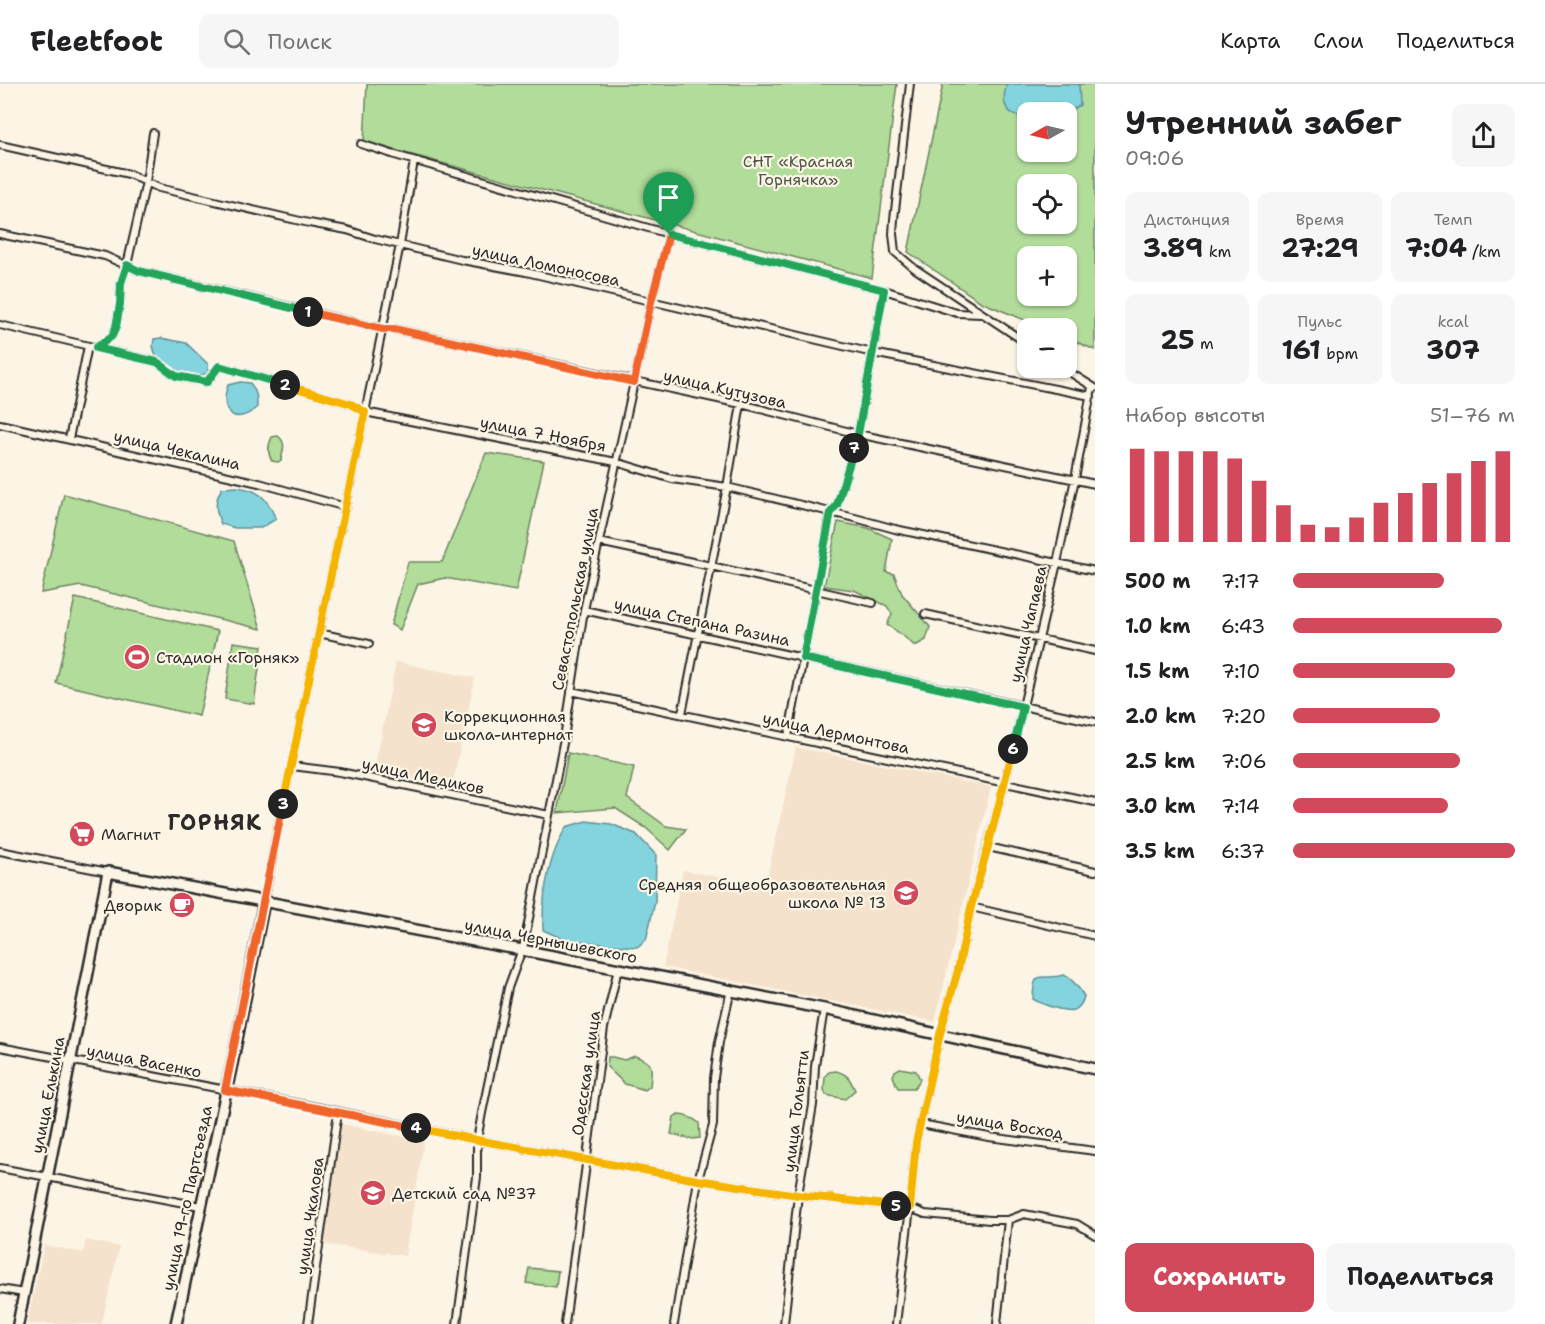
<!DOCTYPE html>
<html lang="ru">
<meta charset="utf-8">
<style>
:root{--surface:#fff;--page:#f6f6f6;--text:#202124;--muted:#757577;--line:#e0e0e0;--accent:#d1495b}
body{margin:0;font-family:"Shantell Sans",sans-serif;background:var(--page);color:var(--text);height:100vh;display:flex;flex-direction:column;font-size:22px;white-space:nowrap}
*{box-sizing:border-box;margin:0}
p{font-size:20px;color:var(--muted)}
.icon{flex:none;width:33px;height:33px;fill:none;stroke:currentColor;stroke-width:2;stroke-linecap:round;stroke-linejoin:round}
.map{position:relative;flex:1;overflow:hidden}
.details{display:flex;flex-direction:column;background:var(--surface);width:450px}
.details>*{flex:none}
.needle{width:39px;rotate:262deg}
.controls{position:absolute;left:1017px;top:18px;display:grid;gap:12px}
.controls a{display:grid;place-items:center;width:60px;height:60px;border-radius:12px;background:var(--surface);box-shadow:0 2px 4px #0004;font-size:30px}
.pin{position:absolute;display:grid;place-items:center;width:51px;height:51px;color:#fff;margin:-62px -26px;border-radius:50% 50% 50% 0;rotate:-45deg;box-shadow:0 0 6px #0007}
.pin .icon{rotate:45deg}
.km{position:absolute;width:30px;height:30px;margin:-15px;border-radius:50%;background:#222;color:#fff;font-size:16px;line-height:30px;text-align:center}
.round{display:grid;place-items:center;flex:none;width:63px;height:63px;border-radius:12px;background:var(--page)}
.overview{display:flex;align-items:center;justify-content:space-between;height:102px;padding:0 30px}
h1{font-size:33px;font-weight:700;line-height:45px}
.metrics{display:grid;grid-template-columns:repeat(3,1fr);gap:9px;height:102px;padding:6px 30px}
.metrics div{display:grid;align-content:center;border-radius:12px;background:var(--page);text-align:center}
.metrics b{font-size:26px;font-weight:700}
.metrics small{font-size:16px;font-weight:400}
.metrics p{font-size:16px}
.chart{height:168px;padding:12px 30px}
.chart p{display:flex;justify-content:space-between}
.chart svg{width:100%;height:108px;margin-top:6px;stroke:var(--accent);stroke-width:6}
.button{display:flex;gap:12px;margin-top:auto;padding:12px 30px}
.button a{flex:1;height:69px;border-radius:12px;background:var(--accent);color:#fff;font-size:24px;font-weight:700;line-height:69px;text-align:center}
.button a+a{background:var(--page);color:var(--text)}
ul{padding:0 30px;list-style:none;font-size:20px}
li{display:grid;grid-template-columns:96px 72px 1fr;align-items:center;height:45px}
li i{height:15px;border-radius:8px;background:var(--accent)}
header{display:flex;align-items:center;gap:36px;box-sizing:border-box;height:84px;padding:0 30px;background:var(--surface);border-bottom:2px solid var(--line)}
header strong{font-size:28px}
nav{display:flex;gap:33px;margin-inline-start:auto;font-size:21px}
.search{width:420px;height:54px;background:var(--page);display:flex;align-items:center;gap:15px;box-sizing:border-box;padding:0 21px;border-radius:12px;color:var(--muted);font-size:22px}
main{display:flex;flex:1;min-height:0}
.map>svg:first-child{display:block}
.built{fill:#f4e2cd}
.green{fill:#b1dc9a;stroke:#6e8462;stroke-width:1.5;fill-rule:evenodd}
.water{fill:#83d4de;stroke:#609096;stroke-width:1.5}
.lines{fill:none;stroke-linecap:round;stroke-linejoin:round}
.street-casing{stroke:#2b2b2b;stroke-width:10}
.secondary-casing{stroke:#2b2b2b;stroke-width:14}
.street{stroke:#fcf5e5;stroke-width:6}
.secondary{stroke:#fcf5e5;stroke-width:9}
.split-1-casing{stroke:#fff;stroke-width:12}
.split-2-casing{stroke:#fff;stroke-width:12}
.split-3-casing{stroke:#fff;stroke-width:12}
.split-4-casing{stroke:#fff;stroke-width:12}
.split-5-casing{stroke:#fff;stroke-width:12}
.split-6-casing{stroke:#fff;stroke-width:12}
.split-7-casing{stroke:#fff;stroke-width:12}
.split-8-casing{stroke:#fff;stroke-width:12}
.split-1{stroke:#f0652b;stroke-width:8}
.split-2{stroke:#22a559;stroke-width:8}
.split-3{stroke:#f5b400;stroke-width:8}
.split-4{stroke:#f0652b;stroke-width:8}
.split-5{stroke:#f5b400;stroke-width:8}
.split-6{stroke:#f5b400;stroke-width:8}
.split-7{stroke:#22a559;stroke-width:8}
.split-8{stroke:#22a559;stroke-width:8}
.labels{text-anchor:middle;dominant-baseline:central;stroke-width:4.5;stroke-linejoin:round;paint-order:stroke}
.park-label{font-size:16px;fill:#4c5747;stroke:#fcf5e5}
.street-label{font-size:16px;fill:#2b2b2b;stroke:#fcf5e5}
.poi-label{font-size:16px;fill:#2b2b2b;stroke:#fcf5e5;text-anchor:start}
.district-label{font-size:22px;font-weight:bold;letter-spacing:1.5px;fill:#2b2b2b;stroke:#fcf5e5}
</style>
<header>
<strong>Fleetfoot</strong>
<div class="search"><svg class="icon" aria-label="search" viewBox="0 0 24 24"><circle cx="10" cy="10" r="6"/><path d="M15 15l6 6"/></svg>Поиск</div>
<nav><a>Карта</a><a>Слои</a><a>Поделиться</a></nav>
</header>
<main>
<div class="map">
<svg width="1095" height="1240" viewBox="0 0 1095 1240">
<rect width="100%" height="100%" fill="#fcf5e5"/>
<filter id="ink" filterUnits="userSpaceOnUse"><feTurbulence type="fractalNoise" baseFrequency=".0167" numOctaves="2"/><feDisplacementMap in="SourceGraphic" scale="12" xChannelSelector="R" yChannelSelector="G"/><feConvolveMatrix kernelMatrix="1 2 1 2 8 2 1 2 1" color-interpolation-filters="sRGB"/></filter>
<g filter="url(#ink)">
<path class="built" d="M396,578L475,594L452,703L374,687Z
M796,663L991,703L935,938L663,883L683,786L765,803Z
M342,1040L424,1057L405,1172L323,1160Z
M86,1156L119,1163L102,1240H27L44,1161L83,1169Z"/>
<path class="green" d="M367,0H897L872,194L364,58Z
M943,0H1095V266L1067,254L1066,244H1044L981,218L908,168ZM1028,28H1066V68H1028ZM1028,100H1066V140H1028ZM1028,172H1066V212H1028Z
M278,352C287,359 283,366 281,376L278,378L272,377C267,369 268,361 272,353Z
M486,369L544,377L516,507L445,494L418,500L400,546L391,541L408,478H442Z
M64,410L234,457L261,545L81,502L41,509Z
M838,438L868,444L892,455L886,488L894,490L902,510L930,543L926,556L915,562L901,550L887,541L892,530L887,522L854,506L824,502Z
M75,514L218,547L199,632L56,599Z
M233,558L262,562L254,620L225,615Z
M568,669L634,683L627,714L666,742L686,745L670,766L646,744L615,724L557,729Z
M635,972C655,979 652,983 650,1002L645,1006L625,1000L607,983L608,973H613L624,976Z
M900,984L916,987L920,995L918,999L914,1004H898L896,1000L893,992L895,987Z
M836,987C848,990 850,995 855,1006L845,1015L826,1011L824,1006L825,992L829,988Z
M677,1031C686,1031 692,1033 699,1039L700,1054L691,1055L671,1050L674,1033Z
M529,1184L558,1187L556,1203L526,1199Z"/>
<path class="water" d="M1007,0H1079L1080,21L1067,29L1028,28L1027,34C1006,31 1000,21 1007,0Z
M161,254L186,259L208,280V289C190,298 170,284 156,273L153,262L154,255Z
M240,298L250,299C257,307 257,313 257,323C235,344 218,327 228,301Z
M237,403C260,406 267,414 276,435L261,444H235L221,440C215,426 214,417 222,404Z
M586,737L611,740L636,750L656,771L655,818L646,856L637,863L610,861L563,855L543,846C542,809 548,775 566,743Z
M1064,891C1073,895 1079,904 1084,912C1083,917 1081,922 1076,925C1068,930 1041,920 1033,915C1034,882 1041,898 1064,891Z"/>
<g class="lines">
<g class="street-casing">
<path id="street" d="M910,0L894,135L893,150L895,168L914,184L1028,260
M361,60L395,71L669,150L884,206L957,229L981,230
M0,61L129,90L159,104L309,139L347,146L375,155L462,176L526,188L873,269L1091,312
M0,150L105,172L139,187L383,245H394L741,320L858,350L1095,400
M0,241L157,278L176,292L207,298L219,282L351,320L365,328L616,378L672,395L727,403L855,434L895,445L1095,487
M96,264L112,252L116,243L120,220L121,199L127,181L146,98L153,49
M1063,284L1095,304
M0,340L259,399L346,423
M69,355L88,262
M599,458L711,482L873,519
M584,526L1095,638
M925,530L1095,567
M319,549L369,560
M571,607L1095,718
M682,630L727,403L741,320
M788,653L831,428L837,421L858,350L884,206
M292,682L340,688L549,731
M988,763L1095,787
M0,767L108,788
M264,818L275,758L400,161L414,77
M971,823L1095,852
M0,963L316,1023L477,1056L698,1096L798,1111L895,1122L910,1124L925,1130L990,1136H1008L1024,1130L1077,1140L1095,1151
M921,1040L989,1053L1095,1067
M0,1084L200,1122
M0,1205L24,1209
M308,1240L338,1028
M457,1240L477,1093V1056L482,1029L508,904L524,860L564,654L584,526L634,298L651,218L669,150
M565,1240L604,944L618,885
M674,1240L698,1096L713,1041L714,994L719,958L731,906
M784,1240L798,1111L813,1021L815,982L824,925
M896,1240L910,1124L916,1058L940,950L958,886L971,823L1005,698L1057,479L1075,395L1092,303
M997,1240L1008,1136"/>
</g>
<g class="secondary-casing">
<path id="secondary" d="M18,1240L108,788L522,866L824,925L1095,985
M176,1240L233,975L264,818"/>
</g>
<use href="#street" class="street"/>
<use href="#secondary" class="secondary"/>
</g>
</g>
<g class="lines" filter="url(#ink)">
<g class="split-1-casing">
<path id="split-1" d="M308,228L383,245H394L634,298L651,218L669,150"/>
</g>
<g class="split-2-casing">
<path id="split-2" d="M285,301L219,282L207,298L176,292L157,278L96,264L112,252L116,243L120,220L121,199L127,181L139,187L308,228"/>
</g>
<g class="split-3-casing">
<path id="split-3" d="M283,720L365,328L351,320L285,301"/>
</g>
<g class="split-4-casing">
<path id="split-4" d="M283,720L225,1006L416,1044"/>
</g>
<g class="split-5-casing">
<path id="split-5" d="M416,1044L477,1056L698,1096L798,1111L896,1122"/>
</g>
<g class="split-6-casing">
<path id="split-6" d="M896,1122L910,1124L916,1058L940,950L958,886L971,823L988,763L1013,665"/>
</g>
<g class="split-7-casing">
<path id="split-7" d="M854,364L837,421L831,428L803,574L1023,623L1013,665"/>
</g>
<g class="split-8-casing">
<path id="split-8" d="M669,150L884,206L858,350L854,364"/>
</g>
<use href="#split-1" class="split-1"/>
<use href="#split-2" class="split-2"/>
<use href="#split-3" class="split-3"/>
<use href="#split-4" class="split-4"/>
<use href="#split-5" class="split-5"/>
<use href="#split-6" class="split-6"/>
<use href="#split-7" class="split-7"/>
<use href="#split-8" class="split-8"/>
</g>
<defs>
<g id="stadium-disc" transform="scale(1.35)"><circle r="9.5" fill="#d1495b" stroke="#fcf5e5"/><path d="M0-5a6.5 5 0 1 0 0 10a6.5 5 0 1 0 0-10ZM-3.5-1.8h7v3.6h-7Z" fill="#fff"/></g>
<g id="school-disc" transform="scale(1.35)"><circle r="9.5" fill="#d1495b" stroke="#fcf5e5"/><path d="M0-5L7-2L0 1L-7-2ZM-4 1L0 2.5L4 1V4Q0 6-4 4Z" fill="#fff"/></g>
<g id="supermarket-disc" transform="scale(1.35)"><circle r="9.5" fill="#d1495b" stroke="#fcf5e5"/><path d="M-6-5.5h2.5l.6 2H6L4.5 2H-2.5L-4.4-4H-6ZM-1.5 3.2a1.3 1.3 0 1 0 .1 0ZM3 3.2a1.3 1.3 0 1 0 .1 0Z" fill="#fff"/></g>
<g id="cafe-disc" transform="scale(1.35)"><circle r="9.5" fill="#d1495b" stroke="#fcf5e5"/><path d="M-5.5-4.5H6V0H3Q3 3.5 0 3.5H-2.5Q-5.5 3.5-5.5 0ZM3-3.2v2h1.7v-2ZM-6 4.5H4V6H-6Z" fill="#fff"/></g>
</defs>
<g fill-rule="evenodd">
<use href="#stadium-disc" x="137" y="573"/>
<use href="#school-disc" x="424" y="641"/>
<use href="#supermarket-disc" x="82" y="750"/>
<use href="#school-disc" x="906" y="809"/>
<use href="#cafe-disc" x="182" y="821"/>
<use href="#school-disc" x="373" y="1109"/>
</g>
<g class="labels">
<g class="park-label">
<text x="798" y="77">СНТ «Красная<tspan x="798" dy="18">Горнячка»</tspan></text>
</g>
<g class="street-label">
<text transform="translate(546 181) rotate(12)">улица Ломоносова</text>
<text transform="translate(725 305) rotate(13)">улица Кутузова</text>
<text transform="translate(543 350) rotate(11)">улица 7 Ноября</text>
<text transform="translate(177 366) rotate(13)">улица Чекалина</text>
<text transform="translate(575 515) rotate(-79)">Севастопольская улица</text>
<text transform="translate(702 538) rotate(12)">улица Степана Разина</text>
<text transform="translate(1028 540) rotate(-77)">улица Чапаева</text>
<text transform="translate(836 649) rotate(12)">улица Лермонтова</text>
<text transform="translate(423 692) rotate(12)">улица Медиков</text>
<text transform="translate(551 857) rotate(11)">улица Чернышевского</text>
<text transform="translate(144 977) rotate(11)">улица Васенко</text>
<text transform="translate(586 989) rotate(-82)">Одесская улица</text>
<text transform="translate(48 1011) rotate(-79)">улица Елькина</text>
<text transform="translate(796 1027) rotate(-83)">улица Тольятти</text>
<text transform="translate(1010 1041) rotate(9)">улица Восход</text>
<text transform="translate(187 1114) rotate(-78)">улица 19-го Партсъезда</text>
<text transform="translate(310 1132) rotate(-82)">улица Чкалова</text>
</g>
<g class="poi-label">
<text x="156" y="573">Стадион «Горняк»</text>
<text x="444" y="632">Коррекционная<tspan x="444" dy="18">школа-интернат</tspan></text>
<text x="101" y="750">Магнит</text>
<text x="886" y="800" text-anchor="end">Средняя общеобразовательная<tspan x="886" dy="18">школа № 13</tspan></text>
<text x="162" y="821" text-anchor="end">Дворик</text>
<text x="392" y="1109">Детский сад №37</text>
</g>
<g class="district-label">
<text x="215" y="738">ГОРНЯК</text>
</g>
</g>
</svg>
<div class="controls">
<a><svg class="needle" viewBox="-14 -14 28 28"><path d="M0-13l5 13h-10z" fill="#e53935"/><path d="M0 13l5-13h-10z" fill="#757577"/></svg></a>
<a><svg class="icon" aria-label="locate" viewBox="0 0 24 24"><circle cx="12" cy="12" r="6"/><path d="M12 2v4M12 18v4M2 12h4M18 12h4"/></svg></a>
<a>+</a>
<a>−</a>
</div>
<div class="pin" style="left:669px;top:150px;background:#1e9e55"><svg class="icon" aria-label="arrive" viewBox="0 0 24 24"><path d="M6 21V4h12l-3 4 3 4H6"/></svg></div>
<b class="km" style="left:308px;top:228px">1</b>
<b class="km" style="left:285px;top:301px">2</b>
<b class="km" style="left:283px;top:720px">3</b>
<b class="km" style="left:416px;top:1044px">4</b>
<b class="km" style="left:896px;top:1122px">5</b>
<b class="km" style="left:1013px;top:665px">6</b>
<b class="km" style="left:854px;top:364px">7</b>
</div>
<section class="details">
<div class="overview"><div><h1>Утренний забег</h1><p>09:06</p></div><a class="round"><svg class="icon" aria-label="share" viewBox="0 0 24 24"><path d="M12 15V3M7 8l5-5 5 5M5 13v7h14v-7"/></svg></a></div>
<div class="metrics">
<div><p>Дистанция</p><b>3.89<small> km</small></b></div>
<div><p>Время</p><b>27:29</b></div>
<div><p>Темп</p><b>7:04<small> /km</small></b></div>
</div>
<div class="metrics">
<div><b>25<small> m</small></b></div>
<div><p>Пульс</p><b>161<small> bpm</small></b></div>
<div><p>kcal</p><b>307</b></div>
</div>
<div class="chart"><p><span>Набор высоты</span>51–76 m</p>
<svg viewBox="0 0 160 44" preserveAspectRatio="none"><path d="M5 44V6M15 44V7M25 44V7M35 44V7M45 44V10M55 44V19M65 44V29M75 44V37M85 44V38M95 44V34M105 44V28M115 44V24M125 44V20M135 44V16M145 44V11M155 44V7"/></svg>
</div>
<ul>
<li><b>500 m</b>7:17<i style="width:68%"></i></li>
<li><b>1.0 km</b>6:43<i style="width:94%"></i></li>
<li><b>1.5 km</b>7:10<i style="width:73%"></i></li>
<li><b>2.0 km</b>7:20<i style="width:66%"></i></li>
<li><b>2.5 km</b>7:06<i style="width:75%"></i></li>
<li><b>3.0 km</b>7:14<i style="width:70%"></i></li>
<li><b>3.5 km</b>6:37<i style="width:100%"></i></li>
</ul>
<div class="button"><a>Сохранить</a><a>Поделиться</a></div>
</section>
</main>
